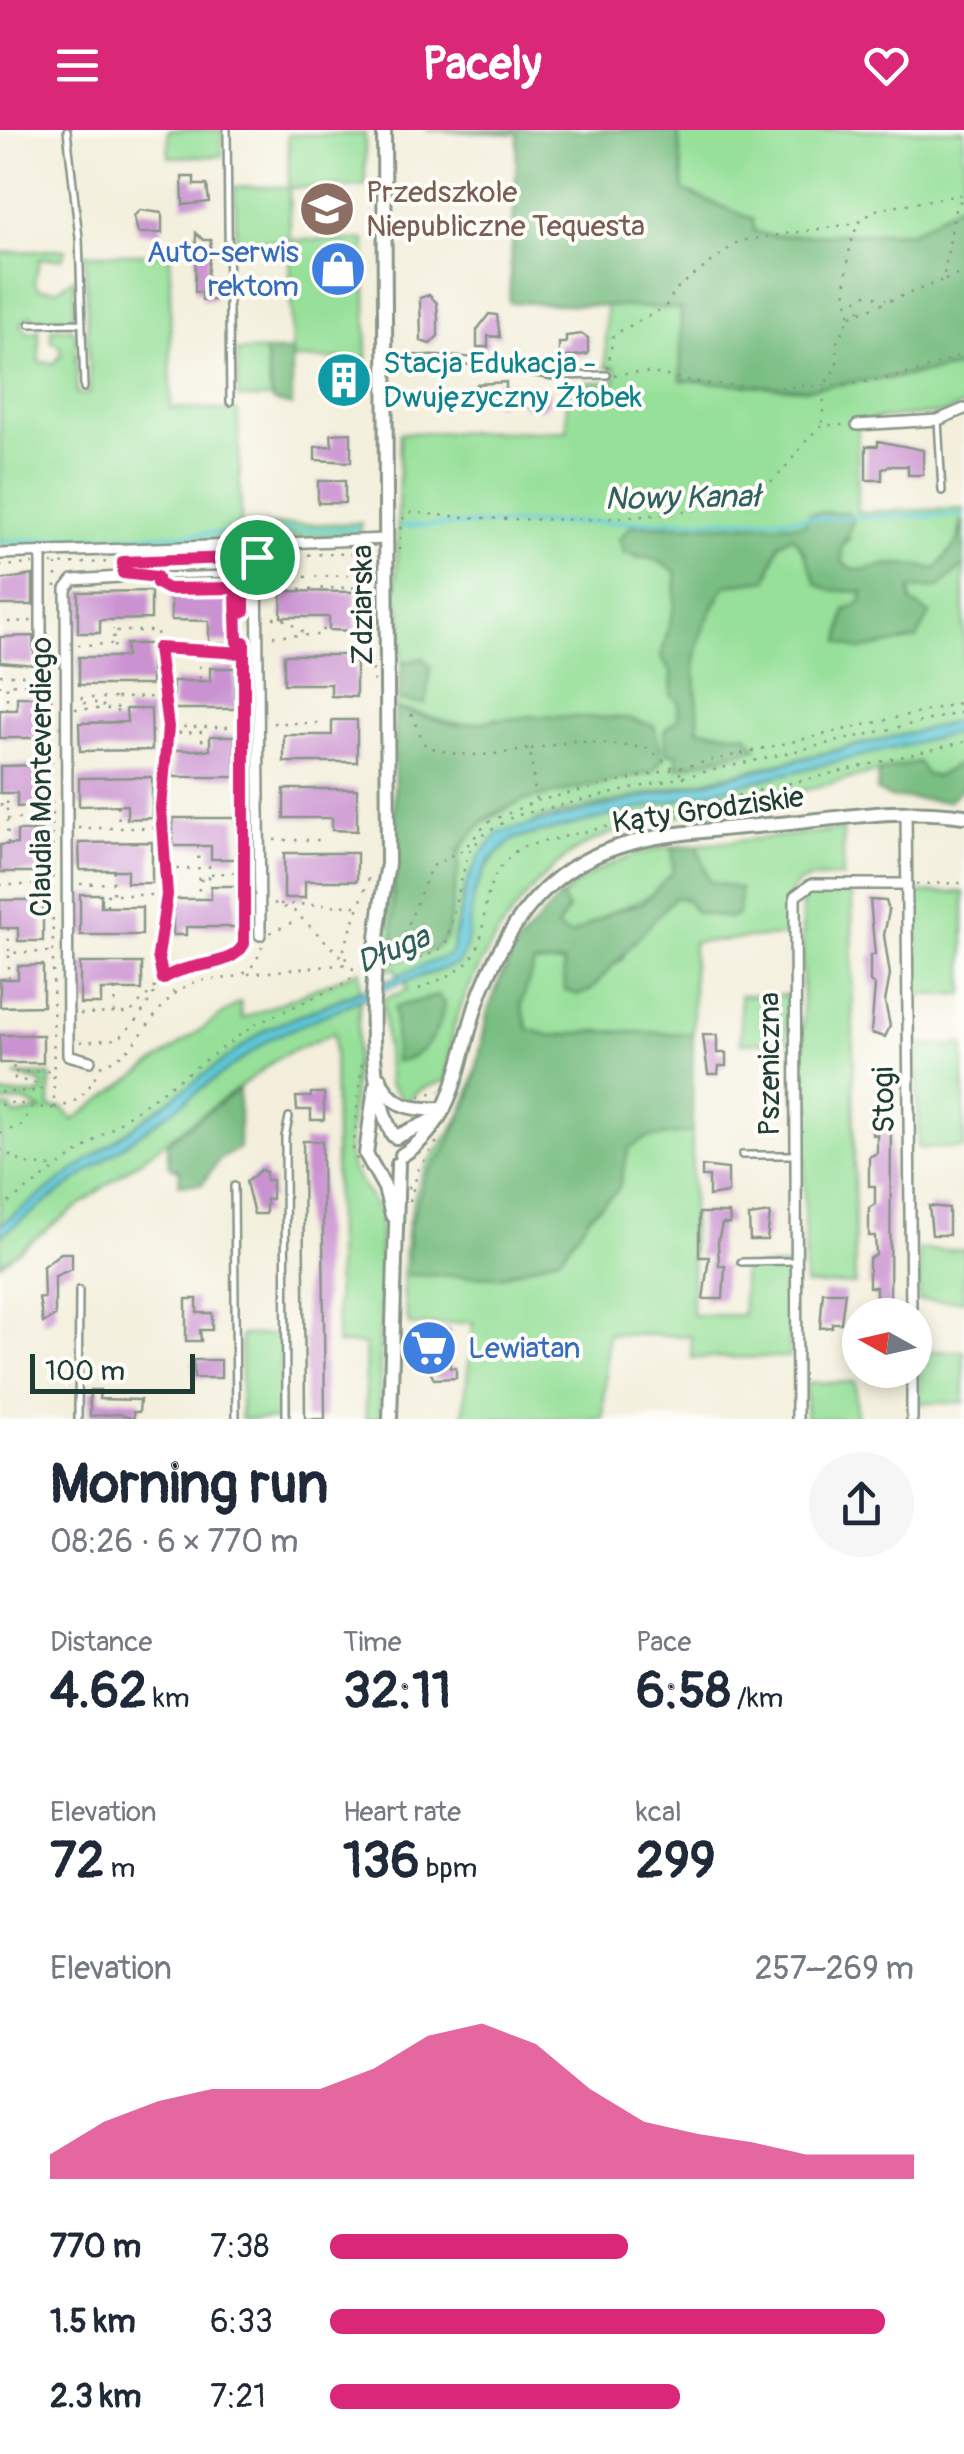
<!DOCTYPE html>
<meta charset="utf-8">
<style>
:root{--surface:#fff;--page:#f6f6f7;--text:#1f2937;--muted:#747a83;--accent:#db2777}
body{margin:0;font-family:Pangolin,sans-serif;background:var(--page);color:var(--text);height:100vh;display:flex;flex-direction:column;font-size:38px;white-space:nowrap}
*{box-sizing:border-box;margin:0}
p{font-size:32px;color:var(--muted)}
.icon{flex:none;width:55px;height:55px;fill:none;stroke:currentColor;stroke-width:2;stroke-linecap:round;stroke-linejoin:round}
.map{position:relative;height:1289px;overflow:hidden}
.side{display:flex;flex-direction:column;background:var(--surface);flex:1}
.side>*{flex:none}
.needle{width:65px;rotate:278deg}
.controls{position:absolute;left:842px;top:1168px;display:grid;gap:20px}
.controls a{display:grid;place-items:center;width:90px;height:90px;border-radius:50%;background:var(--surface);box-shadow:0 5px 15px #0003;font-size:50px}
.scale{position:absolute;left:30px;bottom:25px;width:165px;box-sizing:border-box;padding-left:10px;border:5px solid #1f3d34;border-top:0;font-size:28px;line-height:35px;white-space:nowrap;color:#1f3d34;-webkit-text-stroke:8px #fdfcf7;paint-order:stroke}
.pin{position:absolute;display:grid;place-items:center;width:85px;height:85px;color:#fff;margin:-42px;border:5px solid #fff;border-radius:50%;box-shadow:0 2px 10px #0007}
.round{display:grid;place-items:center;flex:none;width:105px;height:105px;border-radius:52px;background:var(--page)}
.summary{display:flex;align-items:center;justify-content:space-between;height:170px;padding:0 50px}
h1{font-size:55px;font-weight:800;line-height:75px}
.figures{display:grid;grid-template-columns:repeat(3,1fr);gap:15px;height:170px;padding:10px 50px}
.figures div{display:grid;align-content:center}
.figures b{font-size:50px;font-weight:800}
.figures small{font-size:28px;font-weight:400}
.figures p{font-size:28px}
.chart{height:280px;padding:20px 50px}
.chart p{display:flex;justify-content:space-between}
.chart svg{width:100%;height:180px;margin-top:10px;fill:var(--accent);opacity:.7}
ul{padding:0 50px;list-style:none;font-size:32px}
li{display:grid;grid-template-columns:160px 120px 1fr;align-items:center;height:75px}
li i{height:25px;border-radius:12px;background:var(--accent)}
header{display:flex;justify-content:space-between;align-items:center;height:130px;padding:0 50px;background:var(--accent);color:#fff;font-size:45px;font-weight:800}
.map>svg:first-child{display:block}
.green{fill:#97e09a;stroke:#5b8e67;stroke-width:2.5;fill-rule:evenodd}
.forest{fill:#79be82;stroke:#4c7e5b;stroke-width:2.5}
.water{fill:#5fc9d9;stroke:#3f8386;stroke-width:2.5}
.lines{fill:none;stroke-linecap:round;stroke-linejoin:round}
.stream{stroke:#5fc9d9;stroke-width:4}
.building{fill:#ca92d1}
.lane-casing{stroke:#899688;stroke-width:10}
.street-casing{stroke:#899688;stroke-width:14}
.secondary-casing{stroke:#899688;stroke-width:18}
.path{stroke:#899688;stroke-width:2.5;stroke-dasharray:2.5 8;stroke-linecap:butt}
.lane{stroke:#fff;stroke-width:5}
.street{stroke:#fff;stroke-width:9}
.secondary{stroke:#fff;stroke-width:12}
.route-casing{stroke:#fff;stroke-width:20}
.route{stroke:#db2777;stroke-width:12}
.labels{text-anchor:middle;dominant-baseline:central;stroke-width:8;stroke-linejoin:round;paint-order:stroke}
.education-label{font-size:30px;fill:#785e54;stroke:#fdfcf7;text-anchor:start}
.shop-label{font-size:30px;fill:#366cbe;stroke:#fdfcf7;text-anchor:end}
.culture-label{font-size:30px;fill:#0d838f;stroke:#fdfcf7;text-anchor:start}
.street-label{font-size:30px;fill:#1f3d34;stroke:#fdfcf7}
.water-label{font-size:32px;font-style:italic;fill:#2f605d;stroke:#fdfcf7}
</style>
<header><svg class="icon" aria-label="menu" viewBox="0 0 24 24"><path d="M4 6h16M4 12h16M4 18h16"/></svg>Pacely<svg class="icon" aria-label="heart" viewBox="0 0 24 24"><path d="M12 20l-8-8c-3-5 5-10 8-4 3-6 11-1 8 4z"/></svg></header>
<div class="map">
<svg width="964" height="1289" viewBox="0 0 964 1289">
<rect width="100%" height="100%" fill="#fdfcf7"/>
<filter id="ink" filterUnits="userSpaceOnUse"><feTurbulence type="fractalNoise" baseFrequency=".01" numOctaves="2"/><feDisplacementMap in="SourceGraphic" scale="20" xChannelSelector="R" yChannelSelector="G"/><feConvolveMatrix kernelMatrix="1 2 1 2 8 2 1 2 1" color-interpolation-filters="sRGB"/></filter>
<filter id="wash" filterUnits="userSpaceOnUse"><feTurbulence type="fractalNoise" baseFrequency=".0048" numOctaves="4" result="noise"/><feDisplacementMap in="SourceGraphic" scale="40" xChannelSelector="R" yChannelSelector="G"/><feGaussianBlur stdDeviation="2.25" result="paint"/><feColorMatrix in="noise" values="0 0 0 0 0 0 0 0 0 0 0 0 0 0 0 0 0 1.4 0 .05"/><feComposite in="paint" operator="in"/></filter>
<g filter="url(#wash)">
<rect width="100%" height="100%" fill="#f3efdc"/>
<path class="green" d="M168,0H222V26L169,27Z
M678,0H964V71L912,102L771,106L754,101L752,89L684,61Z
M365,4V56L289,58L290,110H365L367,229H292L290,111H236L235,57H289L288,5Z
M66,119L63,128L40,129L34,152L39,159H58L74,148V183L70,188L34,189L30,185L20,195L30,204L39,199V232L54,233L61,225L60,216L51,211V199L70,198L75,203L77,264H90L85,124H170L171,278L238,281L241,396L361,393V404L0,420V123Z
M606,175L681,179V249H889L964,237V275L944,283L858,290L857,382L964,379L958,411L936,439C923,437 909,434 895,434C874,434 862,448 842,433V417L850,407L807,387L806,394L631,396L636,428H651L677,442L674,478L661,527L672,544L671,565L679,572L678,589L664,601L667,623L677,624L678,637L747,605L698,599C700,577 694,555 695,536C696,505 711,480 726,455L767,450L779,414L792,405C807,424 812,443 830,460L863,462L861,473L845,480L840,512L929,484L911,472L910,458H938L964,436V590L540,689L479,727L463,763L451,824L399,846L396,838L382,841L394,723V830L447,806C457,732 445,707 522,671L497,588C452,604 435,582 395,579L398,570L425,573L423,528L402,533L401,479L396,464L400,303L567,301V252H615V237L606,238Z
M238,221H265L271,268H238Z
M964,601V630L936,647L926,644L917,632L701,686L692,682C663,690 630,696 602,707C536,732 478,825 456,890C449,910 452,931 446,950L419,960L406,972L389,954L383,869L407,860L405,852L457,834C468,789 473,736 514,709ZM438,866L396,931L395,877Z
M843,700V747C789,747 787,753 786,806C753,806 726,812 693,812V904L597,901L552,906L528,899L521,874L533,834L564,833L565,860L622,830L628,815L674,767C693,769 708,784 727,788L726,757L709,751L697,715Z
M673,717V742C648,776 638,768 606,785C593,792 585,802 570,805L557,798L568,779L561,768C588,740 635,721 673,717Z
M964,762V864L917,865L916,763Z
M810,763H852L855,1154L805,1155L802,771Z
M516,817L488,881L472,964L444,1023L426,1045L416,1076L500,1147L561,1126L591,1084L618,1060L629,1018L645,1008L692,1002V1185H743V1138L789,1136V1227L692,1228L691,1206L608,1204L603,1289H463L473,1192L410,1196C396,1159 406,1074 425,1039C435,1020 453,1003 462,982C487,924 480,877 516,817Z
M360,840V860L265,900L0,1095V978H10L15,986L42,980L23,971L0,973V964L38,965L43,960L42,953L15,945H50V978H63L73,990L240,872L242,889Z
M740,865H787V912L741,913Z
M360,869L348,1022L352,1039L380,1083V1289H366L365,1214H337L334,903L281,926L0,1134V1106L271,908Z
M964,915V1018H918L917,916Z
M919,1120H964V1170L919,1171Z
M241,1205H281V1289H241Z
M919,1221H964V1273H920Z
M855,1252L856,1289H806V1253Z"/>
<path class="forest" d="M426,0H678L684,61L753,89L754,101L771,106L912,102L964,71V237L805,259L681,250V179L509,172L518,4Z
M265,221H292V276L273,271Z
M848,382L853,391L842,417V432C862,448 874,434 895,434C909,434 923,437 936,439L958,411L964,391V436L938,458L910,459L911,472L930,484L917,509L860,520L840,512L845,480L861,473L863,462L830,460L817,454L804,421L792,406L779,414L767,450L726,455C711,480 696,506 695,536C694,554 700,577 698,599L747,605L756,618L677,638V624H667L664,601L678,589L679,572L671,565L672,544L661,527L674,478L677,442L651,428L625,424L619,409L631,396L805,394L810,383Z
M423,528L431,537L425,574L398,570L402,533Z
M395,579L458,595L532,586L627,588L654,596L663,628L653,642L522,671L487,687L457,722L459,734L447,806L435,819L393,831Z
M964,630V657L948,671L891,668L877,661L879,642L918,632L926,644L936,647Z
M697,715L709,751L740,759L738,785L728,788L695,782L686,768H674L590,861L578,865L565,860L563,833L534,834L521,874L528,899L552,906L597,901L693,904L692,1002L646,1008L629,1018L618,1060L591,1084L561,1126L500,1147L408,1145L409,1099L416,1076L426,1045L444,1023L472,964L488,881L500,850L516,817L560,766L568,779L557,798L570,805L612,782L643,773L673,742V717Z
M438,866L444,873C442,897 424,931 395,931V877Z
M239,959V1018L219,1030L202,1054L179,1055L180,1041L169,1036L167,1012Z"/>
<path class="water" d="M964,590V601L514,709L489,731L474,763L466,819L457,834L395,855L271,908L0,1106V1095L265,900L451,824L467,753L479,727L500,702Z"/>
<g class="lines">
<path class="stream" d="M402,396L964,385
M0,411L357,398"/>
</g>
<g id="blocks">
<path class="building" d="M182,47H194V55H207L209,72L183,75Z
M340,72V96L314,100L310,96L309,74Z
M140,80L162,83V103H138L134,86Z
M196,103L203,110H211L207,147L214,153V170H202V162H195Z
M429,165L437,173L438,188V206L430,214L421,211L420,168Z
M489,184L497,185L500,207L488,206V217H477V200Z
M582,204L588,208V224L559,228V213H566V206Z
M334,235H354L353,265H334Z
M506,252V262L549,260V273L541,279L522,276V270H501L497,276L492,270L477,269V254Z
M351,303V332L315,330V317L332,316L331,304Z
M878,311L923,320V345H908V336H889L882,339V350H866V316H878Z
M318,351H345V373H318Z
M33,445V475H0V450Z
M151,461V489L100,490V503H78V462Z
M234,461L235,513H209V491L171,490V462Z
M282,461L356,462V501L329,500V487H281Z
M33,506L35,535L0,532V507Z
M126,514H151V555H79V527H126Z
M284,525H356V567L331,566V554H284Z
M210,538H235V579H173V551H210Z
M17,567H42V608H0V580H17Z
M126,579H151L152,620L80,621L79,593L127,592Z
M332,590H357V632H284V605H332Z
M210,606H235V647H173V620H210Z
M42,635V676L17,677V663H0V636Z
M152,647V688L127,689V675L79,676V648Z
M284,659H357V701L332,700V688H284Z
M173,688H236V729H211V716H173Z
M17,701H42L43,742H0V715L17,714Z
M152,712V753H127V740H80L79,713Z
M284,723H357V751H305V768H284Z
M211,756H236V797H186V805H173V769H211Z
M80,764H101V777H142V805H80Z
M0,770H43V811H18V798H0Z
M870,770L886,771L889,781L884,805L890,845L885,872L890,896L885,907L871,903L875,856L870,852V825H875Z
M80,833H142V860H101V874H80Z
M43,835V876L0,877V849H18V836Z
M0,905H43V933H0Z
M703,905H717V923H726V936H719L718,944H708Z
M311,963H324V990H311V980H297L296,967H311Z
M876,973L888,974L891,984L890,1185H876V1157H869V1129L876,1125L875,1106H869V1078L875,1074V1056H869V1027L877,1023V1004L872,1005V977Z
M303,1011H322L325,1289H305Z
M702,1036L728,1039V1063L709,1066V1047H702Z
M261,1040L266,1042V1050H272V1069H266V1084H254L246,1052Z
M929,1076L949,1078V1105H932Z
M699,1083H729L730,1094H722L718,1112L719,1136H725L723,1169H703L709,1127H699Z
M770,1083L767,1110H750L749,1086Z
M61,1123H72V1139L55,1146V1186L43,1193L39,1168H44L43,1136Z
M823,1162H845L841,1193H832V1197L820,1198Z
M186,1169H197V1183H212V1200H200L201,1211H186Z
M428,1199H450V1238H456V1248L434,1249L426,1234L423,1218Z
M193,1230H221V1248H194Z
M90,1260H100L99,1269L140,1270L139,1282H133L134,1289L119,1284L90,1286Z"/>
</g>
</g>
<g filter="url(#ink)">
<use href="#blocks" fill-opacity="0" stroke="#899688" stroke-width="2.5"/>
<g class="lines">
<g class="lane-casing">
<path id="lane" d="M67,0L79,108L84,258
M227,0L230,272
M30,194L81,193
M389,228L469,231L553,246L607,245
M938,290L942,361
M123,443L136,447L226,444L257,451
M742,1025H795
M234,1056L236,1289
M741,1132L796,1131
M78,1289L79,1160
M286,1289L285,1007L289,987"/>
</g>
<g class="street-casing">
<path id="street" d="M857,295L938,290L964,279
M257,414L260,805
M0,424L387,409
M41,525V422
M906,683L911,1185
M90,931L68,925L66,459L73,450L120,447L123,419
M912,1240V1289
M797,1289L795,766L812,754H907"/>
</g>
<g class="secondary-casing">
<path id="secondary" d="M384,0L388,734C375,802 359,944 393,1005
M380,949C391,979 416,980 444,979
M375,957L366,1024L385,1058L392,1085
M396,1007L433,990
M402,1025C460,990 459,916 482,859C547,700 641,707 790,693C848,687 906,677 964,686
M390,1289L398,1034"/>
</g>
<path class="path" d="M945,150L964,142
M860,181L857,170L866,164L886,170
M851,186L943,150L955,79L963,67
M608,239L613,205L665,177L676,159L739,111L858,93
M614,245C654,237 666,249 705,253C781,260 897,261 964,222
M822,293L825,254L837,235V212L850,187L845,159L850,116L858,93L875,80L964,64
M399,420L401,391L409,382C485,392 695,398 759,360C787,344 799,314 822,295H846
M266,426L365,423
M131,431L248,427
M51,434L113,432
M0,436L33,434
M357,439L358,501H368
M161,455L168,459L236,458L237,513H243
M56,457V435
M287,458L303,447L357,445
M268,460L371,457
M374,476L371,527L374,552
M273,488H282L306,504
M112,489L113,500
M8,492L33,491
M273,506L321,505L327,492
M78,515L114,514L113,501H157L158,516
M114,515L117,527
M199,525L200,551
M0,545H51L54,977C76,977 92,958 98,938
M0,554V560
M103,577V573H81L80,568H117
M75,579H117V568L162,567
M7,580V554L49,555
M117,580V593
M411,584L425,615C459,630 494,625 530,619L536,671
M273,593H319
M167,596L158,518L241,523
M168,603L203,602L201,620
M531,619L574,611L647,618L682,645
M7,674L8,663
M0,675H7V689L48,688
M118,676L119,696
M7,690L8,714
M78,698H160
M274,710H323
M198,716L199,767
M450,726L463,720L488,692L536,671L964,572
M166,739H197
M113,740V764
M211,744L243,742
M200,750H209V736H201
M80,754L113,753
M916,754L964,753
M0,755H50
M274,773L294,781L344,829
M280,774L357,776
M107,776V765H164
M8,798L9,821
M270,803L295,791
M390,822L411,831L436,822L446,813L468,723L483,705L514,686L964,582
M397,823L431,737L448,728
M248,844L348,834L343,822L369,748
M9,849V823L51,822
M419,859C436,851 456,845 469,831C496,801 468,757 521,717L964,612
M174,863L163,849C188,831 231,839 244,814V458
M114,883L115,860
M80,884L130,883L163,849L158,832L167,765L161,678L167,597H243
M80,912L118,909L137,890L162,851
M362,934L353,1021L364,1046
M100,936C139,924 149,882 180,860C211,836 248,868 263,813
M15,942L52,941
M0,962L41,961L40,954L15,949L13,933
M419,966L440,961
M0,975L16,972L30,977
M0,1003L22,995L32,977L53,978
M0,1019L25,1034L53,1037
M408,1057L418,1059
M410,1071L418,1040L440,1007
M0,1079L254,895L350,851L353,838L362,837"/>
<use href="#lane" class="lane"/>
<use href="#street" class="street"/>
<use href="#secondary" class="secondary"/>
</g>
</g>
<g class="lines" filter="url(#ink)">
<g class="route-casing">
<path id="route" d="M257,427V450H244V481L236,485L237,512H244V814C231,839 187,831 163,849L158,826L167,765L161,678L168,597L158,518L244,523V512H237L236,458L168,459L157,453V447L123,443V432L257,427"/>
</g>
<use href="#route" class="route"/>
</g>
<defs>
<g id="school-disc" transform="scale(2.875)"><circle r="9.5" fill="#8d6e63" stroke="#fdfcf7"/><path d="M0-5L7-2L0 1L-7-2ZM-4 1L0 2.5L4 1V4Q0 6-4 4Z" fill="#fff"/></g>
<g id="shop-disc" transform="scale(2.875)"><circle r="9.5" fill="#3f7fe0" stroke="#fdfcf7"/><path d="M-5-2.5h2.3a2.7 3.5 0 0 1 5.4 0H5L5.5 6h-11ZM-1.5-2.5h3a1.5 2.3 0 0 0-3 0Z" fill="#fff"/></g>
<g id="building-disc" transform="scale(2.875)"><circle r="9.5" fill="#0f9aa8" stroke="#fdfcf7"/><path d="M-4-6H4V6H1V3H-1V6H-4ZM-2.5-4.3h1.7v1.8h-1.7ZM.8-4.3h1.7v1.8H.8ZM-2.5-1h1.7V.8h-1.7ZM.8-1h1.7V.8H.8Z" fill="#fff"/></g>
<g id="supermarket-disc" transform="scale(2.875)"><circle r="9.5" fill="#3f7fe0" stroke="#fdfcf7"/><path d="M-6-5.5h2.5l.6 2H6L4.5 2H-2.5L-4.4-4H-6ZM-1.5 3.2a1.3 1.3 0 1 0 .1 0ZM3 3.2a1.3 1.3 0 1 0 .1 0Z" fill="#fff"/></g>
</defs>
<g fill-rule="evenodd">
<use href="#school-disc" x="327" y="79"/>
<use href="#shop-disc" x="338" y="139"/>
<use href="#building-disc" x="344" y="250"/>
<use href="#supermarket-disc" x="429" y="1218"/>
</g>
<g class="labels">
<g class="education-label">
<text x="366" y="62">Przedszkole<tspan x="366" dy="34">Niepubliczne Tequesta</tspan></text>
</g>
<g class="shop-label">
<text x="299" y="122">Auto-serwis<tspan x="299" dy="34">rektom</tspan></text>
<text x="468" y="1218" text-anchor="start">Lewiatan</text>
</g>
<g class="culture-label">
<text x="383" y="233">Stacja Edukacja -<tspan x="383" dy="34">Dwujęzyczny Żłobek</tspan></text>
</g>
<g class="street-label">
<text transform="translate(362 475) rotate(-90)">Zdziarska</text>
<text transform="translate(41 647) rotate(-90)">Claudia Monteverdiego</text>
<text transform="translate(708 680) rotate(-8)">Kąty Grodziskie</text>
<text transform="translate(769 934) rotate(-90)">Pszeniczna</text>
<text transform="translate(884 970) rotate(-91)">Stogi</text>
</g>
<g class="water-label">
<text transform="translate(682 368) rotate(-1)">Nowy Kanał</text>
<text transform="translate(393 820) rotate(-23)">Długa</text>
</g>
</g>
</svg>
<div class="controls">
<a><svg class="needle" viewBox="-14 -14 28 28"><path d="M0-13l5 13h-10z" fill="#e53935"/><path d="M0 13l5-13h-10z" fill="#747a83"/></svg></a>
</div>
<div class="scale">100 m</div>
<div class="pin" style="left:257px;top:427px;background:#1e9e55"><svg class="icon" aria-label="arrive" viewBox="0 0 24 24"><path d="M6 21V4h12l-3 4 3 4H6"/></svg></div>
</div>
<section class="side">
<div class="summary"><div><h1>Morning run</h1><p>08:26 · 6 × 770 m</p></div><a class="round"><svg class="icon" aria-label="share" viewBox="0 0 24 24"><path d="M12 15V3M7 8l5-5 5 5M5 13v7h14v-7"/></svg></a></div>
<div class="figures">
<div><p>Distance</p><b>4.62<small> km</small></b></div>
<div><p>Time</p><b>32:11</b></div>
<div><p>Pace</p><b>6:58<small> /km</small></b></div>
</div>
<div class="figures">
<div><p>Elevation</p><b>72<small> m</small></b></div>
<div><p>Heart rate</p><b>136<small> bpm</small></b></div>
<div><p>kcal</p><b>299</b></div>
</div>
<div class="chart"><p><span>Elevation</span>257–269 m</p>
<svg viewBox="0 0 160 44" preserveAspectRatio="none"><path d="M0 44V38L10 30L20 25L30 22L40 22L50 22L60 17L70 9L80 6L90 11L100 22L110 30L120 33L130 35L140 38L150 38L160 38V44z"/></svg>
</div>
<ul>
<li><b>770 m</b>7:38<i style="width:51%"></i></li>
<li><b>1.5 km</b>6:33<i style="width:95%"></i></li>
<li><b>2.3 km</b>7:21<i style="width:60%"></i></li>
</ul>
</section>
